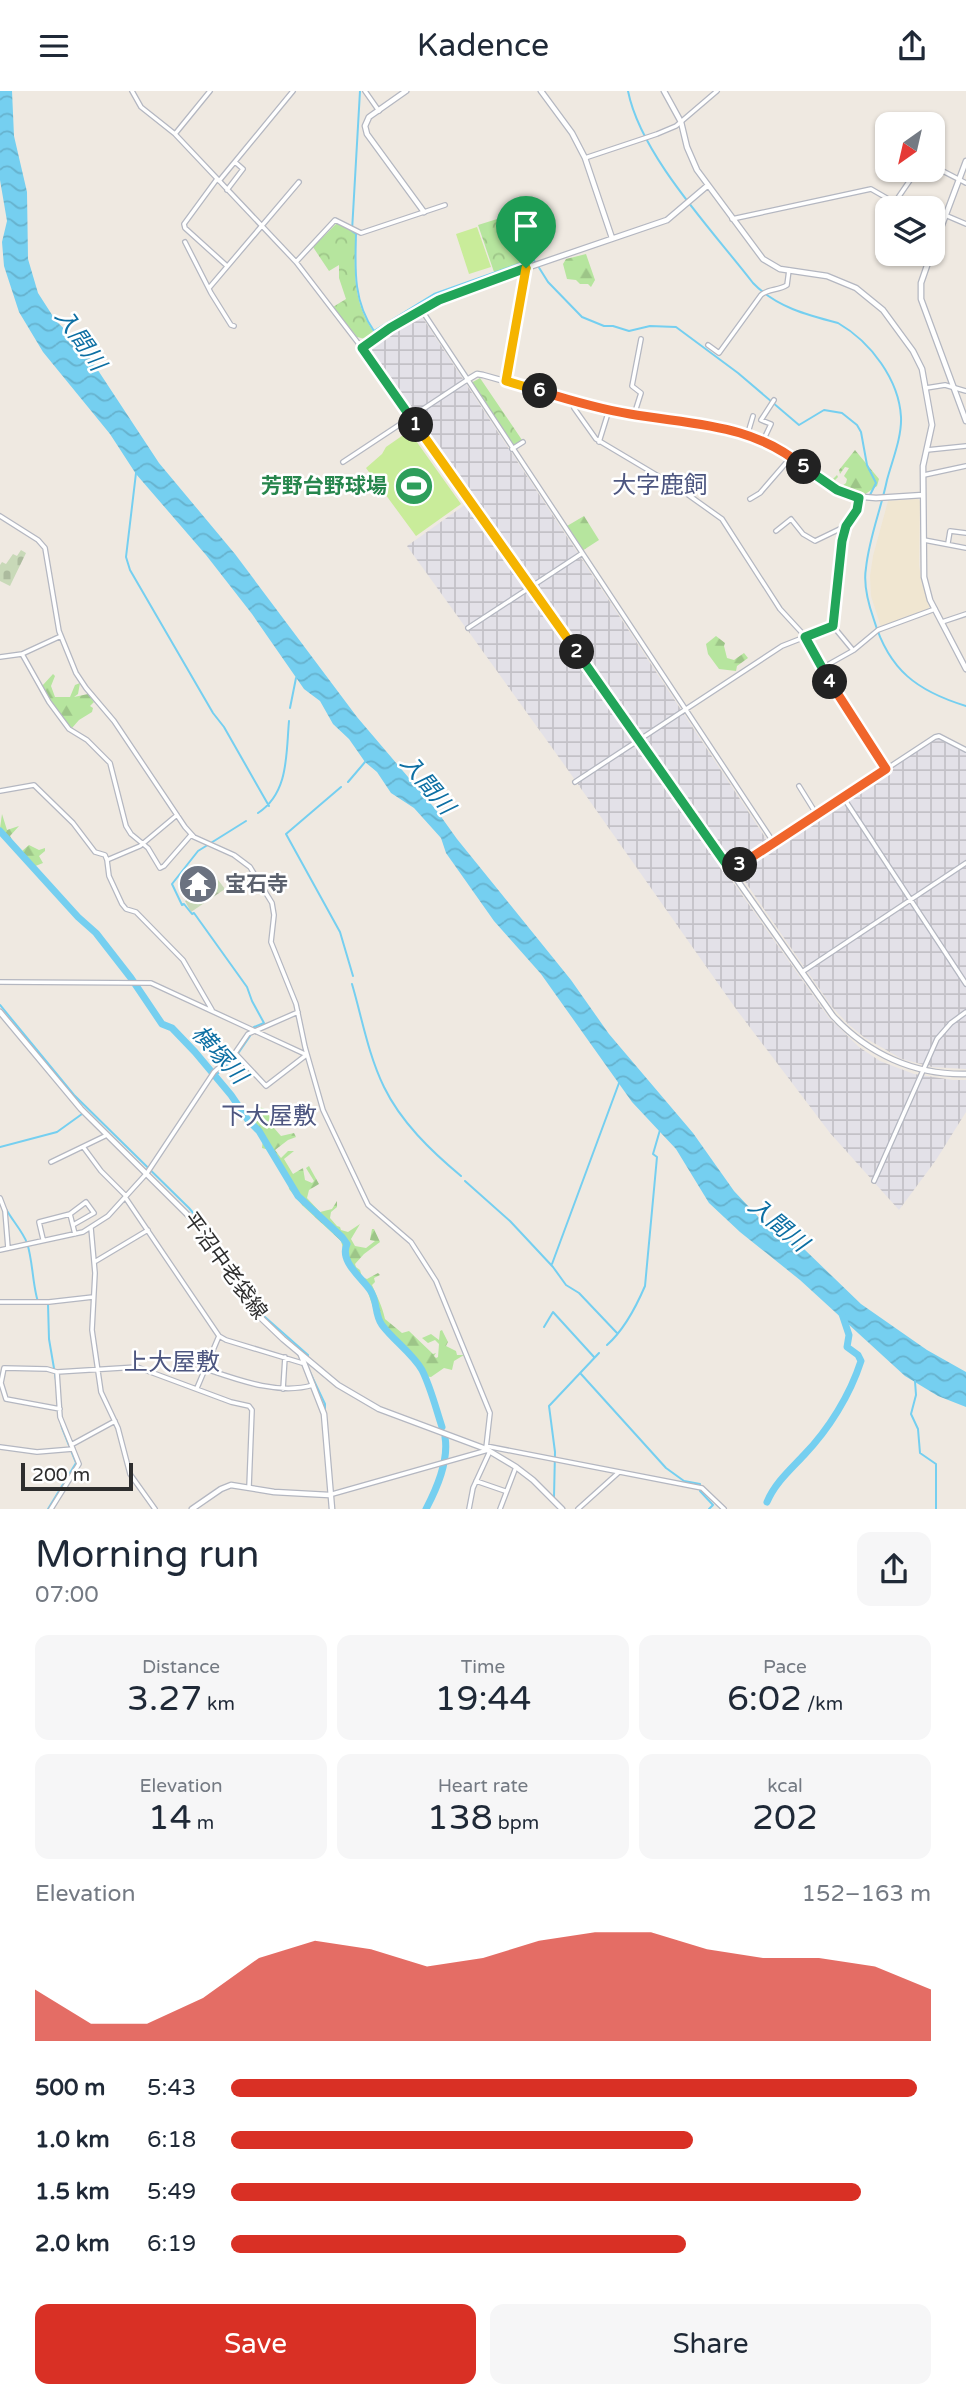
<!DOCTYPE html>
<meta charset="utf-8">
<style>
:root{--surface:#fff;--page:#f6f6f7;--text:#1f2937;--muted:#747a83;--accent:#d93025}
body{margin:0;font-family:"Varela Round","Noto Sans JP",sans-serif;background:var(--page);color:var(--text);height:100vh;display:flex;flex-direction:column;font-size:26px;white-space:nowrap}
*{box-sizing:border-box;margin:0}
p{font-size:23px;color:var(--muted)}
.icon{flex:none;width:38px;height:38px;fill:none;stroke:currentColor;stroke-width:2;stroke-linecap:round;stroke-linejoin:round}
.map{position:relative;height:1418px;overflow:hidden}
.sheet{display:flex;flex-direction:column;background:var(--surface);flex:1}
.sheet>*{flex:none}
.needle{width:46px;rotate:214deg}
.controls{position:absolute;left:875px;top:21px;display:grid;gap:14px}
.controls a{display:grid;place-items:center;width:70px;height:70px;border-radius:14px;background:var(--surface);box-shadow:0 2px 5px #0004;font-size:35px}
.scale{position:absolute;left:21px;bottom:18px;width:112px;box-sizing:border-box;padding-left:7px;border:4px solid #2e2e2e;border-top:0;font-size:19px;line-height:24px;white-space:nowrap;color:#2e2e2e;-webkit-text-stroke:5px #fff;paint-order:stroke}
.pin{position:absolute;display:grid;place-items:center;width:60px;height:60px;color:#fff;margin:-72px -30px;border-radius:50% 50% 50% 0;rotate:-45deg;box-shadow:0 0 7px #0007}
.pin .icon{rotate:45deg}
.km{position:absolute;width:35px;height:35px;margin:-18px;border-radius:50%;background:#222;color:#fff;font-size:19px;line-height:35px;text-align:center}
.round{display:grid;place-items:center;flex:none;width:74px;height:74px;border-radius:14px;background:var(--page)}
.summary{display:flex;align-items:center;justify-content:space-between;height:119px;padding:0 35px}
h1{font-size:38px;font-weight:600;line-height:52px}
.stats{display:grid;grid-template-columns:repeat(3,1fr);gap:10px;height:119px;padding:7px 35px}
.stats div{display:grid;align-content:center;border-radius:14px;background:var(--page);text-align:center}
.stats b{font-size:35px;font-weight:600}
.stats small{font-size:19px;font-weight:400}
.stats p{font-size:19px}
.chart{height:196px;padding:14px 35px}
.chart p{display:flex;justify-content:space-between}
.chart svg{width:100%;height:126px;margin-top:7px;fill:var(--accent);opacity:.7}
.primary-button{display:flex;gap:14px;margin-top:auto;padding:14px 35px}
.primary-button a{flex:1;height:80px;border-radius:14px;background:var(--accent);color:#fff;font-size:28px;font-weight:600;line-height:80px;text-align:center}
.primary-button a+a{background:var(--page);color:var(--text)}
ul{padding:0 35px;list-style:none;font-size:23px}
li{display:grid;grid-template-columns:112px 84px 1fr;align-items:center;height:52px}
li i{height:18px;border-radius:9px;background:var(--accent)}
header{display:flex;justify-content:space-between;align-items:center;height:91px;padding:0 35px;background:var(--surface);font-size:32px;font-weight:600}
.map>svg:first-child{display:block}
.industrial{fill:url(#industrial-grid)}
.education{fill:#f0e6d1}
.forest{fill:url(#forest-firs)}
.cemetery{fill:url(#cemetery-stones)}
.park{fill:url(#park-crowns)}
.pitch{fill:#c9ec9a}
.water{fill:url(#water-waves)}
.lines{fill:none;stroke-linecap:round;stroke-linejoin:round}
.stream{stroke:#75cff0;stroke-width:2}
.river{stroke:#75cff0;stroke-width:7}
.minor-casing{stroke:#b4b7c1;stroke-width:6}
.tertiary-casing{stroke:#b4b7c1;stroke-width:7}
.secondary-casing{stroke:#b4b7c1;stroke-width:7}
.minor{stroke:#fff;stroke-width:3.5}
.tertiary{stroke:#fff;stroke-width:4.5}
.secondary{stroke:#fff;stroke-width:4.5}
.split-1-casing{stroke:#fff;stroke-width:14}
.split-2-casing{stroke:#fff;stroke-width:14}
.split-3-casing{stroke:#fff;stroke-width:14}
.split-4-casing{stroke:#fff;stroke-width:14}
.split-5-casing{stroke:#fff;stroke-width:14}
.split-6-casing{stroke:#fff;stroke-width:14}
.split-7-casing{stroke:#fff;stroke-width:14}
.split-1{stroke:#22a559;stroke-width:9}
.split-2{stroke:#f5b400;stroke-width:9}
.split-3{stroke:#22a559;stroke-width:9}
.split-4{stroke:#f0652b;stroke-width:9}
.split-5{stroke:#22a559;stroke-width:9}
.split-6{stroke:#f0652b;stroke-width:9}
.split-7{stroke:#f5b400;stroke-width:9}
.labels{text-anchor:middle;dominant-baseline:central;stroke-width:5;stroke-linejoin:round;paint-order:stroke}
.leisure-label{font-size:21px;font-weight:bold;fill:#27864d;stroke:#fff;text-anchor:end}
.worship-label{font-size:21px;font-weight:bold;fill:#5b616d;stroke:#fff;text-anchor:start}
.street-label{font-size:21px;fill:#2e2e2e;stroke:#fff}
.water-label{font-size:23px;font-style:italic;fill:#0d6fa3;stroke:#fff}
.quarter-label{font-size:24px;fill:#4d5680;stroke:#fff}
</style>
<header><svg class="icon" aria-label="menu" viewBox="0 0 24 24"><path d="M4 6h16M4 12h16M4 18h16"/></svg>Kadence<svg class="icon" aria-label="share" viewBox="0 0 24 24"><path d="M12 15V3M7 8l5-5 5 5M5 13v7h14v-7"/></svg></header>
<div class="map">
<svg width="966" height="1418" viewBox="0 0 966 1418">
<defs>
<pattern id="industrial-grid" width="8" height="8" patternUnits="userSpaceOnUse" patternTransform="scale(1.75)"><rect width="8" height="8" fill="#e3e1e8"/><path d="M0 4h8M4 0v8" fill="none" stroke="#c3c1c7"/></pattern>
<pattern id="forest-firs" width="22" height="20" patternUnits="userSpaceOnUse" patternTransform="scale(1.75)"><rect width="22" height="20" fill="#b6e59e"/><path d="M5 1l3.5 6h-7zM16 11l3.5 6h-7z" fill="#9dc588"/></pattern>
<pattern id="cemetery-stones" width="16" height="16" patternUnits="userSpaceOnUse" patternTransform="scale(1.75)"><rect width="16" height="16" fill="#c8d9b8"/><path d="M2 7V4a2 2 0 0 1 4 0v3zM10 15v-3a2 2 0 0 1 4 0v3z" fill="#acbb9e"/></pattern>
<pattern id="park-crowns" width="20" height="18" patternUnits="userSpaceOnUse" patternTransform="scale(1.75)"><rect width="20" height="18" fill="#b6e59e"/><path d="M2 6a3 3 0 1 1 6 0M12 15a3 3 0 1 1 6 0" fill="none" stroke="#9dc588"/></pattern>
<pattern id="water-waves" width="16" height="10" patternUnits="userSpaceOnUse" patternTransform="scale(1.75)"><rect width="16" height="10" fill="#75cff0"/><path d="M0 5q4-4 8 0t8 0" fill="none" stroke="#66b2ce"/></pattern>
</defs>
<rect width="100%" height="100%" fill="#efe9e1"/>
<path class="industrial" d="M418,225L422,226L767,749L735,772L731,771L371,261L372,256Z
M466,413L829,927L859,956L880,970L914,983L953,989H966V1021L936,1069L899,1119L830,1042L736,918L563,672L407,455Z
M937,647L966,662V978L932,976L902,968L865,947L848,933L832,916L739,782V778Z"/>
<path class="education" d="M918,408L920,410L919,474L922,493L930,515L928,518L881,536L871,505L870,485L873,465L888,410Z"/>
<path class="forest" d="M586,163L595,189L591,196L588,193H580L576,189L567,188L563,173L566,168Z
M855,359L879,388L877,395L864,404L844,400L829,392L837,384L838,386L835,389L842,395L846,392L847,388L844,385L849,377L845,376L840,383L839,379Z
M584,425L599,449L582,460L567,435Z
M716,545L725,552L724,555L727,567L734,569L744,562L748,567L737,575L736,580L719,578L708,563L706,553Z
M53,583L55,585L51,595L55,606H70L75,594L80,592L78,603L74,606L88,603L94,611L90,615L93,617L92,621L79,629L72,637L57,625L42,595Z
M2,723L7,739L19,735L10,745L14,752L22,760L29,754L39,759L45,757V760L39,765L43,772L33,776L0,737Z
M282,1014L289,1022L284,1031L275,1035L274,1037L281,1045L294,1042L296,1046L288,1049L275,1059L281,1067L288,1060H294L284,1068L293,1083L303,1077L305,1089L312,1092L314,1090L306,1077L309,1075L319,1093L309,1099L307,1107L320,1121L332,1118L337,1110V1116L331,1121L330,1127L337,1135L340,1136L341,1139L348,1141L360,1133L351,1148L355,1155L366,1157L375,1150L370,1149L372,1138H374L380,1151L364,1163L355,1173L356,1176L360,1179L362,1186L367,1188L378,1182L380,1184L374,1187L375,1191L372,1194C377,1206 382,1214 385,1228L402,1242L409,1240L433,1263L436,1262L434,1265L436,1267L438,1266L439,1253L435,1249L428,1252L422,1247L431,1243L439,1249L440,1240L442,1239L448,1251L446,1255L456,1260L457,1264H464L454,1270L452,1279L444,1277L431,1286L424,1285L401,1255L394,1252L393,1247L387,1242L385,1237L380,1236L366,1196L360,1192L353,1180L349,1179L341,1150L303,1115L289,1098L288,1089L278,1069L269,1059L262,1057L263,1048L256,1039L257,1035L250,1026L261,1030L263,1027L259,1016L265,1018L270,1026H276Z"/>
<path class="cemetery" d="M21,459L26,462L10,495L0,490V474L2,471L6,473L13,463L17,465Z
M212,781L225,798L191,821L185,810L206,800L200,786Z"/>
<path class="park" d="M513,123L517,138L535,168L494,181L478,134Z
M337,132L356,141C354,178 352,210 374,241L365,248L357,246L333,216L346,208L339,187V174L329,180L313,156Z
M480,287L522,349L513,355L471,292Z"/>
<path class="pitch" d="M477,136L491,176L469,183L456,143Z
M409,340L461,413L416,445L366,377L382,363L386,356Z"/>
<path class="water" d="M0,0H12L14,45L27,101L28,168L38,202L56,230L82,255L159,372L235,463L357,626L437,720L457,748L571,889L609,943L693,1042L734,1100L763,1131L804,1158L861,1213L927,1259L966,1281V1316L938,1305L905,1285L800,1189L740,1141L709,1112L676,1058L632,1011L541,883L494,830L446,762L441,747L414,717L391,702L377,681L365,671L349,648L333,633L320,610L304,598L252,523L206,464L136,383L110,343L43,261L19,221L4,175L2,151L7,130L0,89Z"/>
<g class="lines">
<path class="stream" d="M360,0L352,140L356,143C355,178 353,210 374,240L434,203L533,168
M628,0C641,65 713,140 753,192C776,216 807,224 838,232C871,251 899,289 901,326C902,346 892,370 887,389C881,418 869,447 866,477C863,494 868,512 874,529C889,579 917,600 966,615
M510,147L517,142L535,171
M538,175L548,191L582,226L604,235H613L629,240L650,235L676,236L738,282L799,334L824,319L842,322L857,334L861,341L867,374L876,392L870,404
M136,382L126,466L130,479L213,622L224,636L269,715
M290,617L296,587
M348,691L365,671
M341,696L286,743L340,841L353,885
M258,722C289,702 286,663 289,630
M246,730L198,760L172,793L182,814L184,813L192,823L194,822L247,896L252,910L264,932L254,936
M352,893C362,927 368,963 384,996C401,1031 431,1060 461,1085
M0,914L74,1004L189,1117L216,1149L253,1214
M215,985L235,967L250,945
M0,1056L57,1041L82,1023
M465,1090L510,1130L553,1176L566,1194L579,1202L617,1242
M6,1118C12,1129 23,1141 27,1152C33,1169 33,1201 39,1213H48L49,1248L56,1289
M552,1173L619,992
M257,1219L308,1264L307,1275L325,1313V1320
M544,1236L553,1221L594,1266
M607,1254C624,1239 636,1216 645,1195L657,1066L653,1063L660,1039
M581,1283L666,1377L684,1390L700,1393V1400L713,1414L709,1418
M915,1290L916,1304L911,1323L918,1338L920,1362L936,1373V1418
M554,1406L555,1361L549,1315L599,1262
M48,1418L76,1372L62,1337L58,1318"/>
<path class="river" d="M0,740L78,826L96,842L131,887L162,933L172,937L195,961L231,1004L248,1029L259,1040L298,1105L342,1146L347,1153C339,1170 361,1186 370,1199C378,1210 374,1223 382,1234C394,1250 412,1262 422,1279C431,1297 436,1318 442,1336
M767,1411C775,1392 790,1379 804,1364C829,1338 850,1304 861,1270L858,1264L847,1256L849,1244L842,1223
M426,1418C437,1397 449,1370 445,1346"/>
<g class="minor-casing">
<path id="minor" d="M132,0L141,16L175,43L296,171L362,257
M365,0L379,20
M175,43L210,0
M585,67L657,43L676,35L717,0
M933,75L966,92
M217,88L184,133L185,137L227,175
M219,90L293,0
M227,99L243,78L235,71
M891,117L917,79
M945,124L966,133
M732,128L871,98L904,117
M881,134L887,124
M185,151L211,202L231,234L234,235
M296,171L335,129L361,142L445,114
M209,197L299,91
M421,218L774,752
M708,254L719,262L761,204C769,197 778,200 787,194L789,179
M506,291L526,177
M926,297L945,294L966,300
M572,310L574,317L596,348L680,398L722,428L780,518L804,544L848,623L886,678
M634,324L641,302L632,295L641,248
M747,345L753,325
M763,350L771,333L761,329L774,309
M599,351L609,319
M512,358L523,351
M927,359L966,355
M343,371L467,289
M924,384L966,375
M750,408L760,402L792,365
M0,425L38,449L45,457L59,540L76,582L86,597L114,630L185,736L194,746L234,764L250,776L272,812L274,824L271,851L296,913L305,956L323,1019L368,1114L411,1151L436,1190L490,1322L486,1357
M776,440L791,428L803,443L815,450L846,435
M924,449L966,457
M948,452L950,440L966,442
M942,531L966,523
M468,537L581,463
M852,558L833,535L841,450L846,435L857,419L859,407
M22,563L61,545
M0,566L22,563L49,611L69,638L87,649L110,672L126,735L131,743L148,757L160,777L164,775L191,744
M822,577L854,559L878,539L935,518
M575,691L782,555L833,535
M799,695L817,724
M0,700L34,694L73,732L95,761L105,764L107,769L109,785L122,813L126,818L136,821L183,869L212,919
M843,706L966,893
M107,769L140,755L177,724
M731,780L935,646L939,645L966,659
M802,881L966,772
M0,891L151,892L307,964
M235,962L266,995L305,965
M84,1057L101,1080L126,1105
M51,1071L107,1044
M874,1090L937,948L951,932L966,921
M125,1106L219,1245L226,1249L302,1272
M0,1107L5,1120L8,1157
M70,1123L75,1143
M91,1137L95,1182L92,1239L101,1301L118,1337L130,1383L155,1418
M43,1148L39,1131L70,1123L86,1111L94,1122L73,1134
M0,1159L83,1141L108,1125L147,1082L214,981L235,962L248,943L298,921
M96,1170L148,1139
M0,1211H49L93,1206
M208,1274L209,1279C241,1290 280,1304 313,1294
M57,1281L47,1278L4,1277L1,1292L6,1308L60,1318
M197,1297L219,1245
M283,1298L285,1266
M71,1354L115,1330
M486,1355L702,1397L724,1418
M0,1356L37,1361L73,1358
M476,1390L505,1400
M329,1404L488,1359
M51,1418L79,1373L60,1326L57,1281L137,1276L231,1311L249,1315L252,1319L249,1396
M469,1418L473,1397L490,1360
M500,1418L516,1376
M578,1418L618,1382"/>
</g>
<g class="tertiary-casing">
<path id="tertiary" d="M406,0L369,26L365,35L367,43L424,121
M541,0L572,42L585,67L612,147
M664,0L681,31L687,56L697,79L763,168L780,178L827,185L856,197L883,219L913,260L922,278L932,334L923,375L924,486L930,509L966,578
M707,95L667,129L459,200L421,218L362,257L833,925C868,963 914,984 966,983
M933,158L966,70
M931,163L921,192V208L966,330
M467,289L477,283L483,284L601,317L631,323L700,332L730,339L782,358L822,389L851,405L876,407L923,404
M301,1264L324,1323L332,1418
M192,1418L221,1398L231,1394L274,1401L329,1404"/>
</g>
<g class="secondary-casing">
<path id="secondary" d="M0,921L81,1018L206,1142L239,1200L260,1226L283,1248L338,1294L379,1318L486,1358L516,1376L533,1389L562,1418"/>
</g>
<use href="#minor" class="minor"/>
<use href="#tertiary" class="tertiary"/>
<use href="#secondary" class="secondary"/>
</g>
<g class="lines">
<g class="split-1-casing">
<path id="split-1" d="M416,334L362,257L390,237L439,209L526,177"/>
</g>
<g class="split-2-casing">
<path id="split-2" d="M416,334L577,561"/>
</g>
<g class="split-3-casing">
<path id="split-3" d="M577,561L731,780L740,774"/>
</g>
<g class="split-4-casing">
<path id="split-4" d="M740,774L886,678L830,591"/>
</g>
<g class="split-5-casing">
<path id="split-5" d="M804,376L837,399L859,407L857,419L846,435L842,450L833,535L805,546L830,591"/>
</g>
<g class="split-6-casing">
<path id="split-6" d="M540,300C569,309 599,318 630,323C693,334 752,332 804,376"/>
</g>
<g class="split-7-casing">
<path id="split-7" d="M526,177L506,290L540,300"/>
</g>
<use href="#split-1" class="split-1"/>
<use href="#split-2" class="split-2"/>
<use href="#split-3" class="split-3"/>
<use href="#split-4" class="split-4"/>
<use href="#split-5" class="split-5"/>
<use href="#split-6" class="split-6"/>
<use href="#split-7" class="split-7"/>
</g>
<defs>
<g id="stadium-disc" transform="scale(2.0125)"><circle r="9.5" fill="#2e9e5b" stroke="#fff"/><path d="M0-5a6.5 5 0 1 0 0 10a6.5 5 0 1 0 0-10ZM-3.5-1.8h7v3.6h-7Z" fill="#fff"/></g>
<g id="temple-disc" transform="scale(2.0125)"><circle r="9.5" fill="#6b7280" stroke="#fff"/><path d="M0-6L5-2H3V0L6.5 2.5H4V6H1.5V3h-3V6H-4V2.5H-6.5L-3 0V-2H-5Z" fill="#fff"/></g>
</defs>
<g fill-rule="evenodd">
<use href="#stadium-disc" x="414" y="395"/>
<use href="#temple-disc" x="198" y="793"/>
</g>
<g class="labels">
<g class="leisure-label">
<text x="387" y="395">芳野台野球場</text>
</g>
<g class="worship-label">
<text x="225" y="793">宝石寺</text>
</g>
<g class="street-label">
<text transform="translate(225 1175) rotate(54)">平沼中老袋線</text>
</g>
<g class="water-label">
<text transform="translate(80 249) rotate(55)">入間川</text>
<text transform="translate(427 694) rotate(50)">入間川</text>
<text transform="translate(219 964) rotate(48)">横塚川</text>
<text transform="translate(778 1134) rotate(40)">入間川</text>
</g>
<g class="quarter-label">
<text x="660" y="394">大字鹿飼</text>
<text x="269" y="1025">下大屋敷</text>
<text x="172" y="1271">上大屋敷</text>
</g>
</g>
</svg>
<div class="controls">
<a><svg class="needle" viewBox="-14 -14 28 28"><path d="M0-13l5 13h-10z" fill="#e53935"/><path d="M0 13l5-13h-10z" fill="#747a83"/></svg></a>
<a><svg class="icon" aria-label="layers" viewBox="0 0 24 24"><path d="M12 4l9 5-9 5-9-5zM3 14l9 5 9-5"/></svg></a>
</div>
<div class="scale">200 m</div>
<div class="pin" style="left:526px;top:177px;background:#1e9e55"><svg class="icon" aria-label="arrive" viewBox="0 0 24 24"><path d="M6 21V4h12l-3 4 3 4H6"/></svg></div>
<b class="km" style="left:416px;top:334px">1</b>
<b class="km" style="left:577px;top:561px">2</b>
<b class="km" style="left:740px;top:774px">3</b>
<b class="km" style="left:830px;top:591px">4</b>
<b class="km" style="left:804px;top:376px">5</b>
<b class="km" style="left:540px;top:300px">6</b>
</div>
<section class="sheet">
<div class="summary"><div><h1>Morning run</h1><p>07:00</p></div><a class="round"><svg class="icon" aria-label="share" viewBox="0 0 24 24"><path d="M12 15V3M7 8l5-5 5 5M5 13v7h14v-7"/></svg></a></div>
<div class="stats">
<div><p>Distance</p><b>3.27<small> km</small></b></div>
<div><p>Time</p><b>19:44</b></div>
<div><p>Pace</p><b>6:02<small> /km</small></b></div>
</div>
<div class="stats">
<div><p>Elevation</p><b>14<small> m</small></b></div>
<div><p>Heart rate</p><b>138<small> bpm</small></b></div>
<div><p>kcal</p><b>202</b></div>
</div>
<div class="chart"><p><span>Elevation</span>152–163 m</p>
<svg viewBox="0 0 160 44" preserveAspectRatio="none"><path d="M0 44V26L10 38L20 38L30 29L40 15L50 9L60 12L70 18L80 15L90 9L100 6L110 6L120 12L130 15L140 15L150 18L160 26V44z"/></svg>
</div>
<ul>
<li><b>500 m</b>5:43<i style="width:98%"></i></li>
<li><b>1.0 km</b>6:18<i style="width:66%"></i></li>
<li><b>1.5 km</b>5:49<i style="width:90%"></i></li>
<li><b>2.0 km</b>6:19<i style="width:65%"></i></li>
</ul>
<div class="primary-button"><a>Save</a><a>Share</a></div>
</section>
